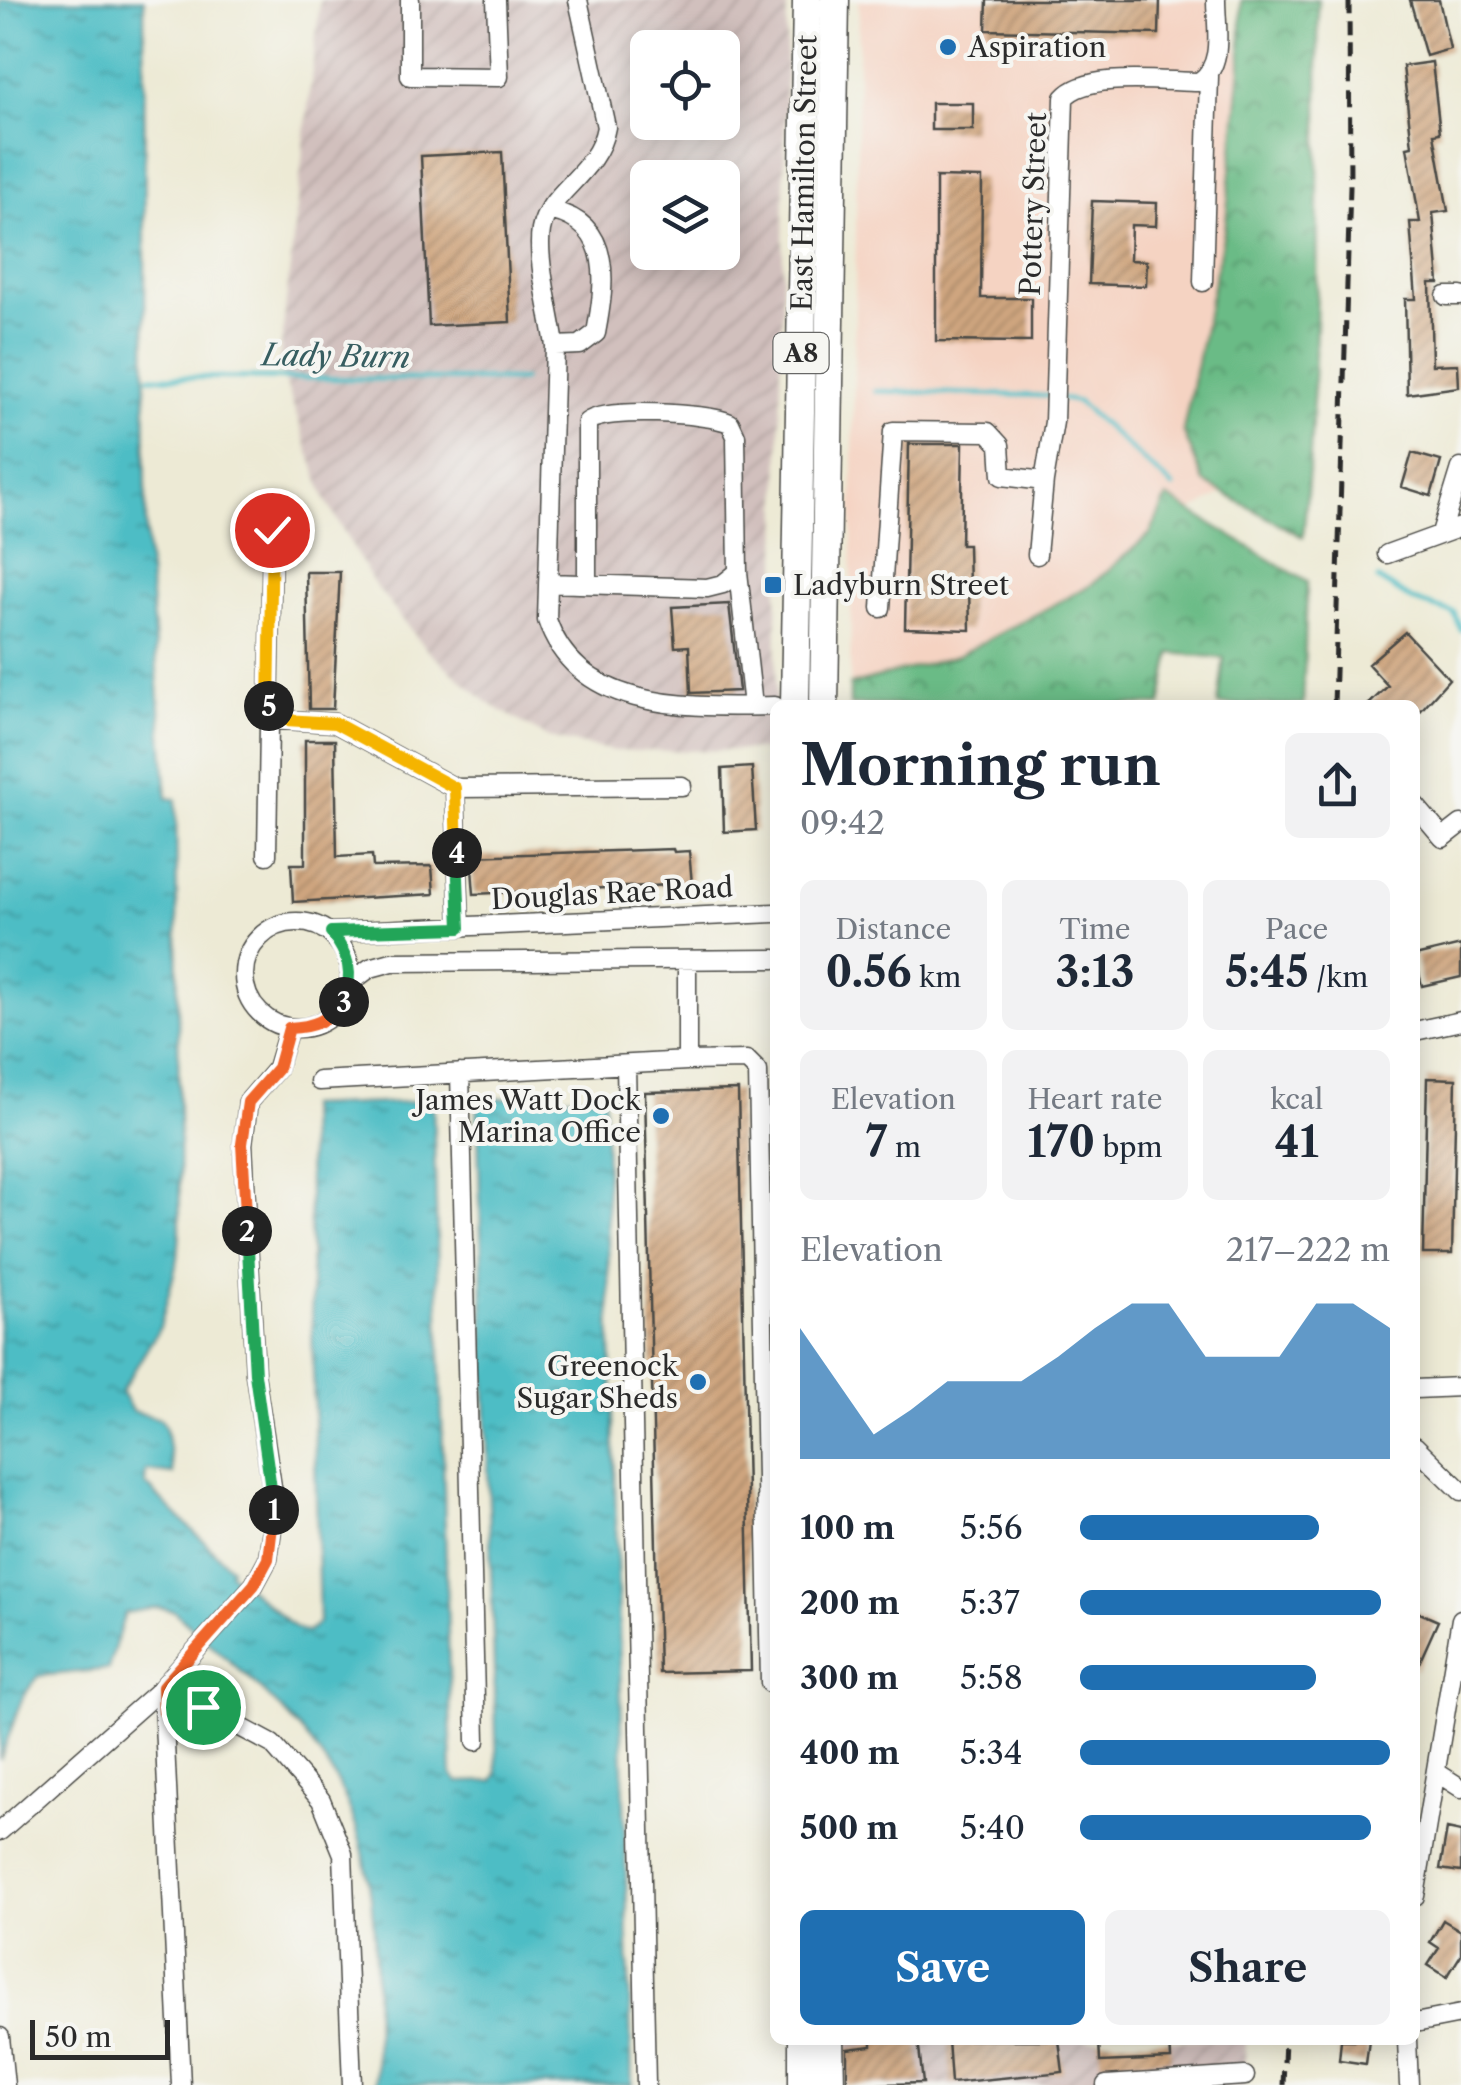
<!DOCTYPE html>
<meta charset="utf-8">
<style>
:root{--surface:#fff;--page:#f2f2f3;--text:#1f2937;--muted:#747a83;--accent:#1f6fb2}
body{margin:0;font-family:"Libre Caslon Text",serif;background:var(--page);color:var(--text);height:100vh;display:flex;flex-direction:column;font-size:38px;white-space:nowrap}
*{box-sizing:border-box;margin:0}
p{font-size:32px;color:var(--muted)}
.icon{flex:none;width:55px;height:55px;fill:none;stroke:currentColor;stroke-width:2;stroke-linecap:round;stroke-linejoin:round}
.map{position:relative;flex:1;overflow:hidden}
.details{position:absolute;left:770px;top:700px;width:650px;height:1345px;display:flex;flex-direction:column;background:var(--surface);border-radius:15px;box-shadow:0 5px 25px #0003}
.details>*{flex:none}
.buttons{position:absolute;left:630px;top:30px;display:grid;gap:20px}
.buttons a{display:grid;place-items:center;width:110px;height:110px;border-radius:15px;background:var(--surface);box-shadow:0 5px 25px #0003;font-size:50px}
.scale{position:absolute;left:30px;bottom:25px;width:140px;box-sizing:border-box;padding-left:10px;border:5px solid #2b2b2b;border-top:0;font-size:28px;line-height:35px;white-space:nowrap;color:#2b2b2b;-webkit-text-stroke:8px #f6f6f2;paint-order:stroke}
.pin{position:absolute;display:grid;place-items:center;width:85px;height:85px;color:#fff;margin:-42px;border:5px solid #fff;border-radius:50%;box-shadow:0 2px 10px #0007}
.km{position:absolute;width:50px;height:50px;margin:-25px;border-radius:50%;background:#222;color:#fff;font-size:28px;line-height:50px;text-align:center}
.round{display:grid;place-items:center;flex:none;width:105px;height:105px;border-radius:15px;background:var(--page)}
.head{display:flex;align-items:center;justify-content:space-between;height:170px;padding:0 30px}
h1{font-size:55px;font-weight:800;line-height:75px}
.metrics{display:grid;grid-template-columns:repeat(3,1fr);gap:15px;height:170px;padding:10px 30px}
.metrics div{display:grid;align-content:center;border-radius:15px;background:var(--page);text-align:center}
.metrics b{font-size:42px;font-weight:800}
.metrics small{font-size:28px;font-weight:400}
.metrics p{font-size:28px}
.chart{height:280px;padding:20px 30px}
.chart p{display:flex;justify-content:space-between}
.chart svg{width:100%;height:180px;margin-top:10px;fill:var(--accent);opacity:.7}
.button{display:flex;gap:20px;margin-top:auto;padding:20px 30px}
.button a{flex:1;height:115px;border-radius:15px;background:var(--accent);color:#fff;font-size:40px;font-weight:800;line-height:115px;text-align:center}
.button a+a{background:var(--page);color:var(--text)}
ul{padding:0 30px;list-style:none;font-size:32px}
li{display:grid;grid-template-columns:160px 120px 1fr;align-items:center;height:75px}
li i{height:25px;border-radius:12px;background:var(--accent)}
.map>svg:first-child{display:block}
.built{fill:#f5d3c2}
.industrial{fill:url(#industrial-furrows);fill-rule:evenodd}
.forest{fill:url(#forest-crowns);stroke:#4b7358;stroke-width:2.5}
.water{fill:url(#water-ripples);stroke:#3c7478;stroke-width:2.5}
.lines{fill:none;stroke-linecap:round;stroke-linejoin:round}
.stream{stroke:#4ebdc5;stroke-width:5}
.building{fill:url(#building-hatch)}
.minor-casing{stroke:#484844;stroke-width:21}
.highway-casing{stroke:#484844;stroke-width:31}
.minor{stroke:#fff;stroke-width:18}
.highway{stroke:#fff;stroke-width:28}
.rail{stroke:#2b2b2b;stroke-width:5;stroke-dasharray:15 8;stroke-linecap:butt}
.split-1-casing{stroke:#fff;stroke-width:20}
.split-2-casing{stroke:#fff;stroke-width:20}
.split-3-casing{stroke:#fff;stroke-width:20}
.split-4-casing{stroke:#fff;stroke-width:20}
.split-5-casing{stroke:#fff;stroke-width:20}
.split-6-casing{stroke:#fff;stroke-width:20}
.split-1{stroke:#f0652b;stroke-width:12}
.split-2{stroke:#22a559;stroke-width:12}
.split-3{stroke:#f0652b;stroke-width:12}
.split-4{stroke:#22a559;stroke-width:12}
.split-5{stroke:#f5b400;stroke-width:12}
.split-6{stroke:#f5b400;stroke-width:12}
.poi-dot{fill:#1f6fb2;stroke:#f6f6f2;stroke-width:4}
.labels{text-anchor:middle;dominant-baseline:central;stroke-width:8;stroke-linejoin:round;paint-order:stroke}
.shield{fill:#f6f6f2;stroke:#686867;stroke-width:2.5}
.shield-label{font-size:25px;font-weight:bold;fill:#2b2b2b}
.poi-label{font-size:28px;fill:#2b2b2b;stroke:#f6f6f2;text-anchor:start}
.street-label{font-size:28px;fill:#2b2b2b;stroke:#f6f6f2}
.water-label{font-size:30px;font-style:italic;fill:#375e61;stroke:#f6f6f2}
</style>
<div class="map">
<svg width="1461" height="2085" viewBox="0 0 1461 2085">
<defs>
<pattern id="industrial-furrows" width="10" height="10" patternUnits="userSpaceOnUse" patternTransform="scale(2.5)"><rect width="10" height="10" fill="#d1c0bd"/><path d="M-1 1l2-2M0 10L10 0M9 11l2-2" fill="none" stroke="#b4a5a3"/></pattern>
<pattern id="forest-crowns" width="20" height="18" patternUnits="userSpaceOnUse" patternTransform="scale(2.5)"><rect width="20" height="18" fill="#6bbb86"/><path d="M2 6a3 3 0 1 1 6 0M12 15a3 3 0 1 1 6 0" fill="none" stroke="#58986e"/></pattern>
<pattern id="water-ripples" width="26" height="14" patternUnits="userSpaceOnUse" patternTransform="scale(2.5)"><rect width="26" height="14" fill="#4ebdc5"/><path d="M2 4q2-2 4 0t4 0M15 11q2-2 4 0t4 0" fill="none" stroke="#419aa0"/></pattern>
<pattern id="building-hatch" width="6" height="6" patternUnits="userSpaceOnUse" patternTransform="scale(2.5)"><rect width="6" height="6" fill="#cfa67f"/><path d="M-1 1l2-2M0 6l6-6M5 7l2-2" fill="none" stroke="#a88768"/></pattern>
</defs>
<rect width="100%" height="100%" fill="#f6f6f2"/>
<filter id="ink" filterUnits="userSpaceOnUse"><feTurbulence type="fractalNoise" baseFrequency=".01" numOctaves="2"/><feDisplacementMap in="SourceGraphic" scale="20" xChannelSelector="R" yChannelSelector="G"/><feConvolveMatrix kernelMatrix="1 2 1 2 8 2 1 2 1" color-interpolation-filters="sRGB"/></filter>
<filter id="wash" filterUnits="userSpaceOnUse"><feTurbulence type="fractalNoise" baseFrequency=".0048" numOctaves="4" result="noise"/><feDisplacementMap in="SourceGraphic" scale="40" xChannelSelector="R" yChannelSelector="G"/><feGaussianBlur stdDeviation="2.25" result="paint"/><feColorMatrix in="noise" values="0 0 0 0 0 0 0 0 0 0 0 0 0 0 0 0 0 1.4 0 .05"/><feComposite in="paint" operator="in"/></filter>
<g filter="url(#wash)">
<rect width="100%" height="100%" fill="#edead5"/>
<path class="built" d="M859,0H1223L1241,66L1226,222L1224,493L1150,534L1091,585L957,656L850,685Z"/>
<path class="industrial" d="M320,0H787L775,750L615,751L548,738L488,703L426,649L374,584L325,499L279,364ZM648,48H722V122H648ZM648,178H722V252H648Z
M846,2040H1246L1244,2085H846Z"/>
<path class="forest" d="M1241,0H1318C1318,179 1321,359 1303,537L1204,482L1183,431L1226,222L1241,66Z
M1167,497L1307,582L1303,705H1218L1224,658L1171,653L1161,705H850V685L957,656L1091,585L1150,534Z"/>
<path class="water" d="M0,0H144L146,533L167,798L176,799L180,1231L178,1258L160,1327L121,1392L132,1411L161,1419L166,1429L173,1474L146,1471L145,1484L231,1568L229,1572L295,1628L307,1632L319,1623L307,1106L433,1101L452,1775L458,1782L493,1781L497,1773L477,1099L604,1096L632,2085H376C373,1973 389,1845 317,1751C278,1699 222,1656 174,1611L159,1607L125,1613L108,1669L39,1676L23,1696L0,1760Z"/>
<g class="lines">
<path class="stream" d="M149,377L523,380
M875,391L1049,396
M1059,398L1078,402L1173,487
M1378,579L1412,600L1454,613L1461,630"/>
</g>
<g id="blocks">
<path class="building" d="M987,0H1160L1159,34L986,30Z
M1410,0H1439L1450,49L1426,56Z
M1432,62L1440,133L1434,134L1448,211L1433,213L1439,283H1430L1432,365L1458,364L1459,387L1407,394L1405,299H1416L1410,222H1420L1407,147L1412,146L1403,66Z
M931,103H973V130H931Z
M502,152L510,322L429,326L421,156Z
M936,177L982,178L981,298H1031V342L936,341Z
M1092,201L1157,203L1156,226L1131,225L1130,260L1147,261L1146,286L1089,284Z
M909,444H963L961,545H968L970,630L905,628Z
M1412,453L1441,461L1431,496L1402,487Z
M306,572H340L333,709H309Z
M729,604L739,691L691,693L689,646L675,647L672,607Z
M1405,632L1449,679L1415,717V705H1368L1388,686L1368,664Z
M305,740H335L337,857L372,855L373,867L432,866L434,894L293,902L291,864H305Z
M752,767L756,830L724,832L722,769Z
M673,849L674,852L689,851L692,884L474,894L471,856Z
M1461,945V977L1422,986L1415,956Z
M1427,1078L1456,1079L1452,1254H1423Z
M738,1090L751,1671L659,1673L645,1092Z
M1415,1611L1438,1621L1415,1672Z
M1447,1829L1461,1832V1872L1440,1869Z
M1443,1920L1461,1931V1955L1447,1977L1428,1965L1439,1948L1430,1942Z
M872,2040H918L923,2083L847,2085V2049L872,2046Z
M948,2040H1059L1063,2072L951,2083Z
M1099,2040H1170L1171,2059L1100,2062Z
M1341,2040H1369L1366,2064L1339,2060Z"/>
</g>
</g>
<g filter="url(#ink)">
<use href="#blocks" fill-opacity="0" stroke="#484844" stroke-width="2.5"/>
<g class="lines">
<g class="minor-casing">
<path id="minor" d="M410,0V76L499,77L496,0
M553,211C614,225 605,285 596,333L580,345L555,346C551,314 536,259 541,230C548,191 598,174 606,127L578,0
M1203,282L1209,76
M1446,296H1461
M555,346L547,620C579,714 693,707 775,706
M1441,533L1461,468
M1387,554L1461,527
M1037,555L1044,481
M738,572L753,706
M548,583L707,588L723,584L738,572L736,436L730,423C708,413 605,407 587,422V584
M881,608L893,431L988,432L1000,445L1002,476L1044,481L1054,422L1064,98C1086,71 1164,82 1199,82C1225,65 1216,28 1216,0
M269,719L335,723L455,788L682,786
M455,788L460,927
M1415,805L1443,838L1461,824
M267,855L272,530
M244 975a53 53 0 1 1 106 0a53 53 0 1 1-106 0Z
M331,932L775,913
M351,982L370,968L392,962L775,959
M1415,1031L1461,1021
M687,1061L747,1060L758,1071L770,1683
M626,1065L646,2085
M460,1073L476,1741
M319,1081L687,1061V960
M1415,1389L1461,1387
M1415,1446L1461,1491
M163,1701L181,2085
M164,1712L203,1707L272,1744L321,1800L343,1854L352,2085
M1436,1772L1461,1788
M0,1831L163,1687L254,1585L268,1559L275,1507L255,1374L243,1144L248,1102L277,1068L289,1028
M1415,1896L1461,1619
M1415,2023L1461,2014
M0,2037L5,2085
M1407,2040L1409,2085
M1106,2085L1245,2076"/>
</g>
<g class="highway-casing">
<path id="highway" d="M795,705L807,0
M824,705L835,0
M803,2040V2085
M829,2040L830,2085"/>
</g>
<use href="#minor" class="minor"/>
<use href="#highway" class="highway"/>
<path class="rail" d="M1334,705L1350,187L1349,0
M1283,2085L1285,2040"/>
</g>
</g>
<g class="lines" filter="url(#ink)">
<g class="split-1-casing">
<path id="split-1" d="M203,1707L164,1712L163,1687L254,1585L268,1559L274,1510"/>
</g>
<g class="split-2-casing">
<path id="split-2" d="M247,1231L255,1374L274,1510"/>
</g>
<g class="split-3-casing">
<path id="split-3" d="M247,1231L242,1144L248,1102L278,1068L289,1028C314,1027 327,1021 344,1002"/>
</g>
<g class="split-4-casing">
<path id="split-4" d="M344,1002C354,973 349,956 331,932L460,928L457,853"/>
</g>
<g class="split-5-casing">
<path id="split-5" d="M269,706V719L335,723L455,788L457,853"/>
</g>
<g class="split-6-casing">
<path id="split-6" d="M269,706L272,530"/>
</g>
<use href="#split-1" class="split-1"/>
<use href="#split-2" class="split-2"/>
<use href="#split-3" class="split-3"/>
<use href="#split-4" class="split-4"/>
<use href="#split-5" class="split-5"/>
<use href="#split-6" class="split-6"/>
</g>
<g class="poi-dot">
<circle cx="948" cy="47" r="10"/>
<rect x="763" y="575" width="20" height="20" rx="5"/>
<circle cx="661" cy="1116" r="10"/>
<circle cx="698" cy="1382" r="10"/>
</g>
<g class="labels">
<rect class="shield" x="773.5" y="333" width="55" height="40" rx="8"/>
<g class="shield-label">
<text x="801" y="353">A8</text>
</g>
<g class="poi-label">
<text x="968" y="47">Aspiration</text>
<text x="793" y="585">Ladyburn Street</text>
<text x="641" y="1100" text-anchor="end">James Watt Dock<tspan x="641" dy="32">Marina Office</tspan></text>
<text x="678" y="1366" text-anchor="end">Greenock<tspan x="678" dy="32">Sugar Sheds</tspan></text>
</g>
<g class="street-label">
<text transform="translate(804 173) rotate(-89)">East Hamilton Street</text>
<text transform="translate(1033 204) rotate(-88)">Pottery Street</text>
<text transform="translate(612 893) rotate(-3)">Douglas Rae Road</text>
</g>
<g class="water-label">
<text transform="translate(336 356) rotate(1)">Lady Burn</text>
</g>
</g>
</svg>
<div class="buttons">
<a><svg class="icon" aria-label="locate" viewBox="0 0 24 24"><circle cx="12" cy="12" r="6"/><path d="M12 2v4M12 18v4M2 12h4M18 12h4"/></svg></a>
<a><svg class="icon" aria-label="layers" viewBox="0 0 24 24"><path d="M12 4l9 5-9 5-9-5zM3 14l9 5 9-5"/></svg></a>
</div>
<div class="scale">50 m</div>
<div class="pin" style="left:203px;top:1707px;background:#1e9e55"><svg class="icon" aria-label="arrive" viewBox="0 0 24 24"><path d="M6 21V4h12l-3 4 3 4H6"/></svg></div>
<div class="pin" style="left:272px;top:530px;background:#d93025"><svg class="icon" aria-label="check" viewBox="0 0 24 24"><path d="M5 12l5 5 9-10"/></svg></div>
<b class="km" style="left:274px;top:1510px">1</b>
<b class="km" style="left:247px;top:1231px">2</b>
<b class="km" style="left:344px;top:1002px">3</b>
<b class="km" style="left:457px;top:853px">4</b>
<b class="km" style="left:269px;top:706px">5</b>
<section class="details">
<div class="head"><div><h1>Morning run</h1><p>09:42</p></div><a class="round"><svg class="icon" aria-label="share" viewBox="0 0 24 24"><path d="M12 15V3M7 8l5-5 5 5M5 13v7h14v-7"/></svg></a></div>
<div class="metrics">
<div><p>Distance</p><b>0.56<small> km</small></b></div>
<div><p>Time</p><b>3:13</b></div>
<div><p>Pace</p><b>5:45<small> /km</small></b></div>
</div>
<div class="metrics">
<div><p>Elevation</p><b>7<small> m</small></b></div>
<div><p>Heart rate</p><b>170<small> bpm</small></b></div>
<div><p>kcal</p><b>41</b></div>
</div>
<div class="chart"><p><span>Elevation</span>217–222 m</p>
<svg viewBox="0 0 160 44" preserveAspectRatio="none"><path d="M0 44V12L10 25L20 38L30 32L40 25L50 25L60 25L70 19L80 12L90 6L100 6L110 19L120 19L130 19L140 6L150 6L160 12V44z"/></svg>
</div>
<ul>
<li><b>100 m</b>5:56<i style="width:77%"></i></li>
<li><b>200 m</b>5:37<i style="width:97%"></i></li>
<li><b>300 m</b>5:58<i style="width:76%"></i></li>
<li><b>400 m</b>5:34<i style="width:100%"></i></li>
<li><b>500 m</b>5:40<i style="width:94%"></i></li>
</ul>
<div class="button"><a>Save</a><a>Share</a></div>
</section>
</div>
